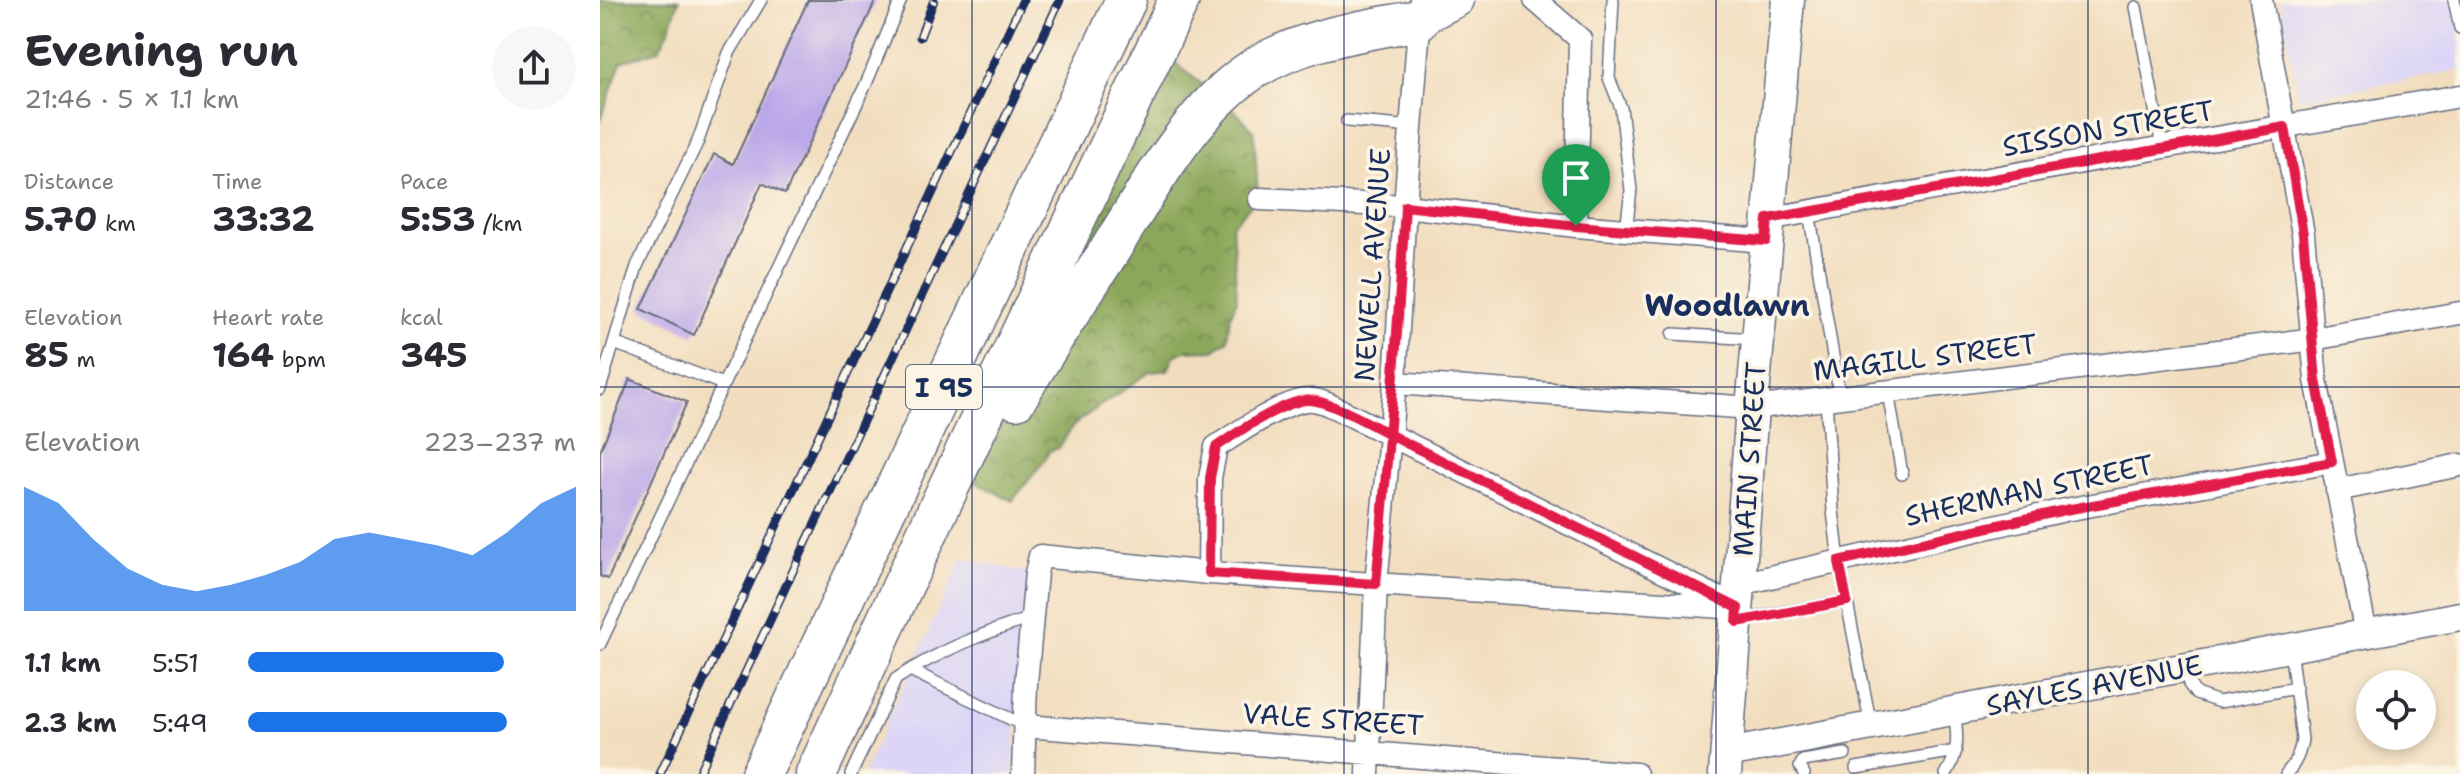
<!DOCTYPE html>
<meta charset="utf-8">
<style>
:root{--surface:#fff;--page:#f7f7f7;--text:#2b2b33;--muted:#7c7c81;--accent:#1a73e8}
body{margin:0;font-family:"Shantell Sans",sans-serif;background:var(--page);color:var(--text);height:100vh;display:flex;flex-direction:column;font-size:30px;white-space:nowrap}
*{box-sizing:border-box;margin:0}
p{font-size:26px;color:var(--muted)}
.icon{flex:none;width:44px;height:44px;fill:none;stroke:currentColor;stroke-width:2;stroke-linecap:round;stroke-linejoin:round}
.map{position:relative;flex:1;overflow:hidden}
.side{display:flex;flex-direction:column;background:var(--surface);width:600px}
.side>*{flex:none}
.fabs{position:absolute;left:1756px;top:670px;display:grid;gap:16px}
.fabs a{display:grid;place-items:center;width:80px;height:80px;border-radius:50%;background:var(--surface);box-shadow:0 4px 12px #0003;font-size:40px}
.pin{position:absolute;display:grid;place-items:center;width:68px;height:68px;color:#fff;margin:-82px -34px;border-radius:50% 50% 50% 0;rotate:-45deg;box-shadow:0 0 8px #0007}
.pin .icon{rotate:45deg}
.round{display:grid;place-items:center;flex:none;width:84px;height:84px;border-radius:42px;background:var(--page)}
.summary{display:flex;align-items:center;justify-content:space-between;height:136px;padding:0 24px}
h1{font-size:44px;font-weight:700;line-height:60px}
.figures{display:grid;grid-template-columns:repeat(3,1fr);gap:12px;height:136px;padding:8px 24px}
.figures div{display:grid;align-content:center}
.figures b{font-size:34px;font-weight:700}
.figures small{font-size:22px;font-weight:400}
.figures p{font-size:22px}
.chart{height:224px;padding:16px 24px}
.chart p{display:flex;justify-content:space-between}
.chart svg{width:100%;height:144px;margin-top:8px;fill:var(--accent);opacity:.7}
ul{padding:0 24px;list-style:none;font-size:26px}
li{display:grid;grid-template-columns:128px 96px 1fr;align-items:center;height:60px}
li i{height:20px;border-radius:10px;background:var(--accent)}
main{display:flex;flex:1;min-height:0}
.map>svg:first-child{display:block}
.built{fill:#dcd5f6}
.forest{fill:url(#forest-crowns);stroke:#546b5c;stroke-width:2}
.building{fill:#b8a4e9}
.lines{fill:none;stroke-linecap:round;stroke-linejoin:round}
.service-casing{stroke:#666c80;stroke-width:14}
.minor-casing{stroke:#666c80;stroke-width:25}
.tertiary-casing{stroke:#666c80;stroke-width:31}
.secondary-casing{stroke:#666c80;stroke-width:35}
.motorway-casing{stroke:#666c80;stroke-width:43}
.service{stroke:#fff;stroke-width:11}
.minor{stroke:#fff;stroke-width:22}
.tertiary{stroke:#fff;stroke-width:28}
.secondary{stroke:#fff;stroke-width:32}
.motorway{stroke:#fff;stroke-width:40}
.rail-casing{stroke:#1b2f5e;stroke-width:9}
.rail{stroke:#fcf5e5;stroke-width:6;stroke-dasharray:18;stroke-linecap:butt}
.route-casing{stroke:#fff;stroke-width:16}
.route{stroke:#e11d48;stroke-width:10}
.grid{fill:none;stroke:#1b2f5e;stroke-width:2;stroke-opacity:0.55}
.labels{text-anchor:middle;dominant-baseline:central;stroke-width:7;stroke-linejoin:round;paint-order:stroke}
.shield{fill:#fcf5e5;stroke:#5e6a86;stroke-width:2}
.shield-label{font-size:26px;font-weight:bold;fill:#1b2f5e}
.street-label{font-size:28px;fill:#1b2f5e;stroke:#fcf5e5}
.neighbourhood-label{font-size:30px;font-weight:bold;fill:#1b2f5e;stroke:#fcf5e5}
</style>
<main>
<section class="side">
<div class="summary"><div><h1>Evening run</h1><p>21:46 · 5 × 1.1 km</p></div><a class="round"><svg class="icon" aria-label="share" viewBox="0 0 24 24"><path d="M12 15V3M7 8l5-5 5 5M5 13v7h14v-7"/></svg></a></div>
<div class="figures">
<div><p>Distance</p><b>5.70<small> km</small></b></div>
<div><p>Time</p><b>33:32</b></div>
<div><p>Pace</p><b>5:53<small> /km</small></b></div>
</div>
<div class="figures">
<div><p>Elevation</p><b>85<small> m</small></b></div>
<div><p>Heart rate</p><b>164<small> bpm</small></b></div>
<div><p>kcal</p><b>345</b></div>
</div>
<div class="chart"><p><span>Elevation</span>223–237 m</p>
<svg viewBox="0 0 160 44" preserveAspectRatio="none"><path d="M0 44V6L10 11L20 22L30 31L40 36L50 38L60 36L70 33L80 29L90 22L100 20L110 22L120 24L130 27L140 20L150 11L160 6V44z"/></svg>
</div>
<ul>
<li><b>1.1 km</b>5:51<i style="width:78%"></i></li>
<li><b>2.3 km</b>5:49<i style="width:79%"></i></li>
</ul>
</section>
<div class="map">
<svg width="1860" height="774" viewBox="0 0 1860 774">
<defs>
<pattern id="forest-crowns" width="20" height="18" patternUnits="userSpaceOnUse" patternTransform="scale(2)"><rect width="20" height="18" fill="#8ca75a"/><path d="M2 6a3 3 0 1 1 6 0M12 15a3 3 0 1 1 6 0" fill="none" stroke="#72884e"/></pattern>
</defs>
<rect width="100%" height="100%" fill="#fcf5e5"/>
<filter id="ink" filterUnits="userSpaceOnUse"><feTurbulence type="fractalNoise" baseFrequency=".0125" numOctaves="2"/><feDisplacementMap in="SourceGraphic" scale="16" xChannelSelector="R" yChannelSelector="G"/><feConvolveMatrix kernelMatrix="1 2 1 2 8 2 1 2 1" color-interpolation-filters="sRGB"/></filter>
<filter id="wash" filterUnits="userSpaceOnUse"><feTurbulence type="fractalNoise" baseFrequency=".006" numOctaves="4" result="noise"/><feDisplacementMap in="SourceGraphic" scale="32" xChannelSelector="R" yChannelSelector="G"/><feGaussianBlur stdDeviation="1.8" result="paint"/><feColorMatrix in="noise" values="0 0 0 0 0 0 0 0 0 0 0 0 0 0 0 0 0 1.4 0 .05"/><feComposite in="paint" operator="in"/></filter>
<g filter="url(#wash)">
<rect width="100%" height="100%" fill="#f2debf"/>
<path class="built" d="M1681,0H1860V70L1699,99Z
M362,558L428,573L413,774H263Z"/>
<path class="forest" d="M0,0H79L69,30L59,50L21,62L0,122Z
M558,49L614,94L620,95L654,131L658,197L632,225L637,300L630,316L627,340L614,350L584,351L574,356L568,370L550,372L481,419L472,427L459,448L449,451L445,460L412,501L368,478Z"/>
<g id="blocks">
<path class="building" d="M208,0H276L185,194L162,183L94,335L41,309L114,154L133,164Z
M30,379L87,402L8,579L0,576V451Z"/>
</g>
</g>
<g filter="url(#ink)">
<use href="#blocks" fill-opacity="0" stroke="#666c80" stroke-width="2"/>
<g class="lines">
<g class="service-casing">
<path id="service" d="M1013,0L1009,78L1021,108L1031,190L1026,230
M1854,0L1860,28
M1536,7L1562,147
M747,121L812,127
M1209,212L1240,398
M1073,334L1156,339
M14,343L123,384
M0,389L37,266L98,141L129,53L161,0
M1288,392L1302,474
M1226,399L1233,511L1239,561L1271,726
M1137,621L1247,601
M0,644L266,84L301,0
M1585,668L1589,684L1596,694L1619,702L1696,688
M310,670L425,726
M1256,768L1356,751
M251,774L296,679C335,653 387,631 432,618
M1204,774L1200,766L1203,761L1245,754
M1346,774C1359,754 1358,734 1354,712
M1686,774C1696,763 1700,753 1702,739L1690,649"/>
</g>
<g class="minor-casing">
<path id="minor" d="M935,0L980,39L976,226
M1661,0L1703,234L1716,380L1766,634
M660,199L805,206L976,226L1166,241
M1168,219L1581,144L1860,96
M795,383L1152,408L1707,340L1860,313
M1737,490L1860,465
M609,573L610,478L616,447C637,433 681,403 706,400C720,398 735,408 748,414L1130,604
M1140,584L1465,510L1732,462
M426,726L1036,774
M423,774L426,683L436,573L440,556L609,573L1138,608
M768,774L776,584L795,383L805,206L821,0"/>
</g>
<g class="tertiary-casing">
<path id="tertiary" d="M1127,753L1860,616"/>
</g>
<g class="secondary-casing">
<path id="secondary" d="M819,20L858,0
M1125,774L1152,408L1188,0"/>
</g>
<g class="motorway-casing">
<path id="motorway" d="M416,399C446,348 478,299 510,250C547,191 593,108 652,70C702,38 762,31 819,20
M161,774L526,0
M216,774L336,514L579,0"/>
</g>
<use href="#service" class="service"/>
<use href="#minor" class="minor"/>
<use href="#tertiary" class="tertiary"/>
<use href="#secondary" class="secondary"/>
<use href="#motorway" class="motorway"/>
<g class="rail-casing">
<path id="rail" d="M320,37L334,0
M60,774L423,0
M98,774L460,0"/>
</g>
<use href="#rail" class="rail"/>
</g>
</g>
<g class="lines" filter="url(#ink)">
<g class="route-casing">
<path id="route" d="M976,226L805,206C798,332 788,458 776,584L609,573L610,478L616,447C636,433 682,402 707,400C727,398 786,433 806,443C917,497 1028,553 1138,608L1137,622L1247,601L1239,561L1465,510L1732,462L1716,380L1703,234L1685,127L1168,219L1166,241L976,226"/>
</g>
<use href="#route" class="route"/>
</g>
<path class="grid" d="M372,0V774M744,0V774M1116,0V774M1488,0V774M0,387H1860"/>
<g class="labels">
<rect class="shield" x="306" y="365" width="76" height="44" rx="6"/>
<g class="shield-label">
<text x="344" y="387">I 95</text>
</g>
<g class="street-label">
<text transform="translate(1508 128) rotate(-10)">SISSON STREET</text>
<text transform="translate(772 265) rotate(-86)">NEWELL AVENUE</text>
<text transform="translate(1325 357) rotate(-7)">MAGILL STREET</text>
<text transform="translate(1149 459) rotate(-86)">MAIN STREET</text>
<text transform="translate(1429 490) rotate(-12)">SHERMAN STREET</text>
<text transform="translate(1494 685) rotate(-11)">SAYLES AVENUE</text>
<text transform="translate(733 719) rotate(4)">VALE STREET</text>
</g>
<g class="neighbourhood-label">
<text x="1127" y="305">Woodlawn</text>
</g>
</g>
</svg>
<div class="fabs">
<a><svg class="icon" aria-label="locate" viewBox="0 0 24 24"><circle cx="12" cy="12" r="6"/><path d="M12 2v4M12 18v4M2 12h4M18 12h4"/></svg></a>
</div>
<div class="pin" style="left:976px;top:226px;background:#1e9e55"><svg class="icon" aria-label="arrive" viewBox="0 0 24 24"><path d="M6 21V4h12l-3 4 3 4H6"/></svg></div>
</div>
</main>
